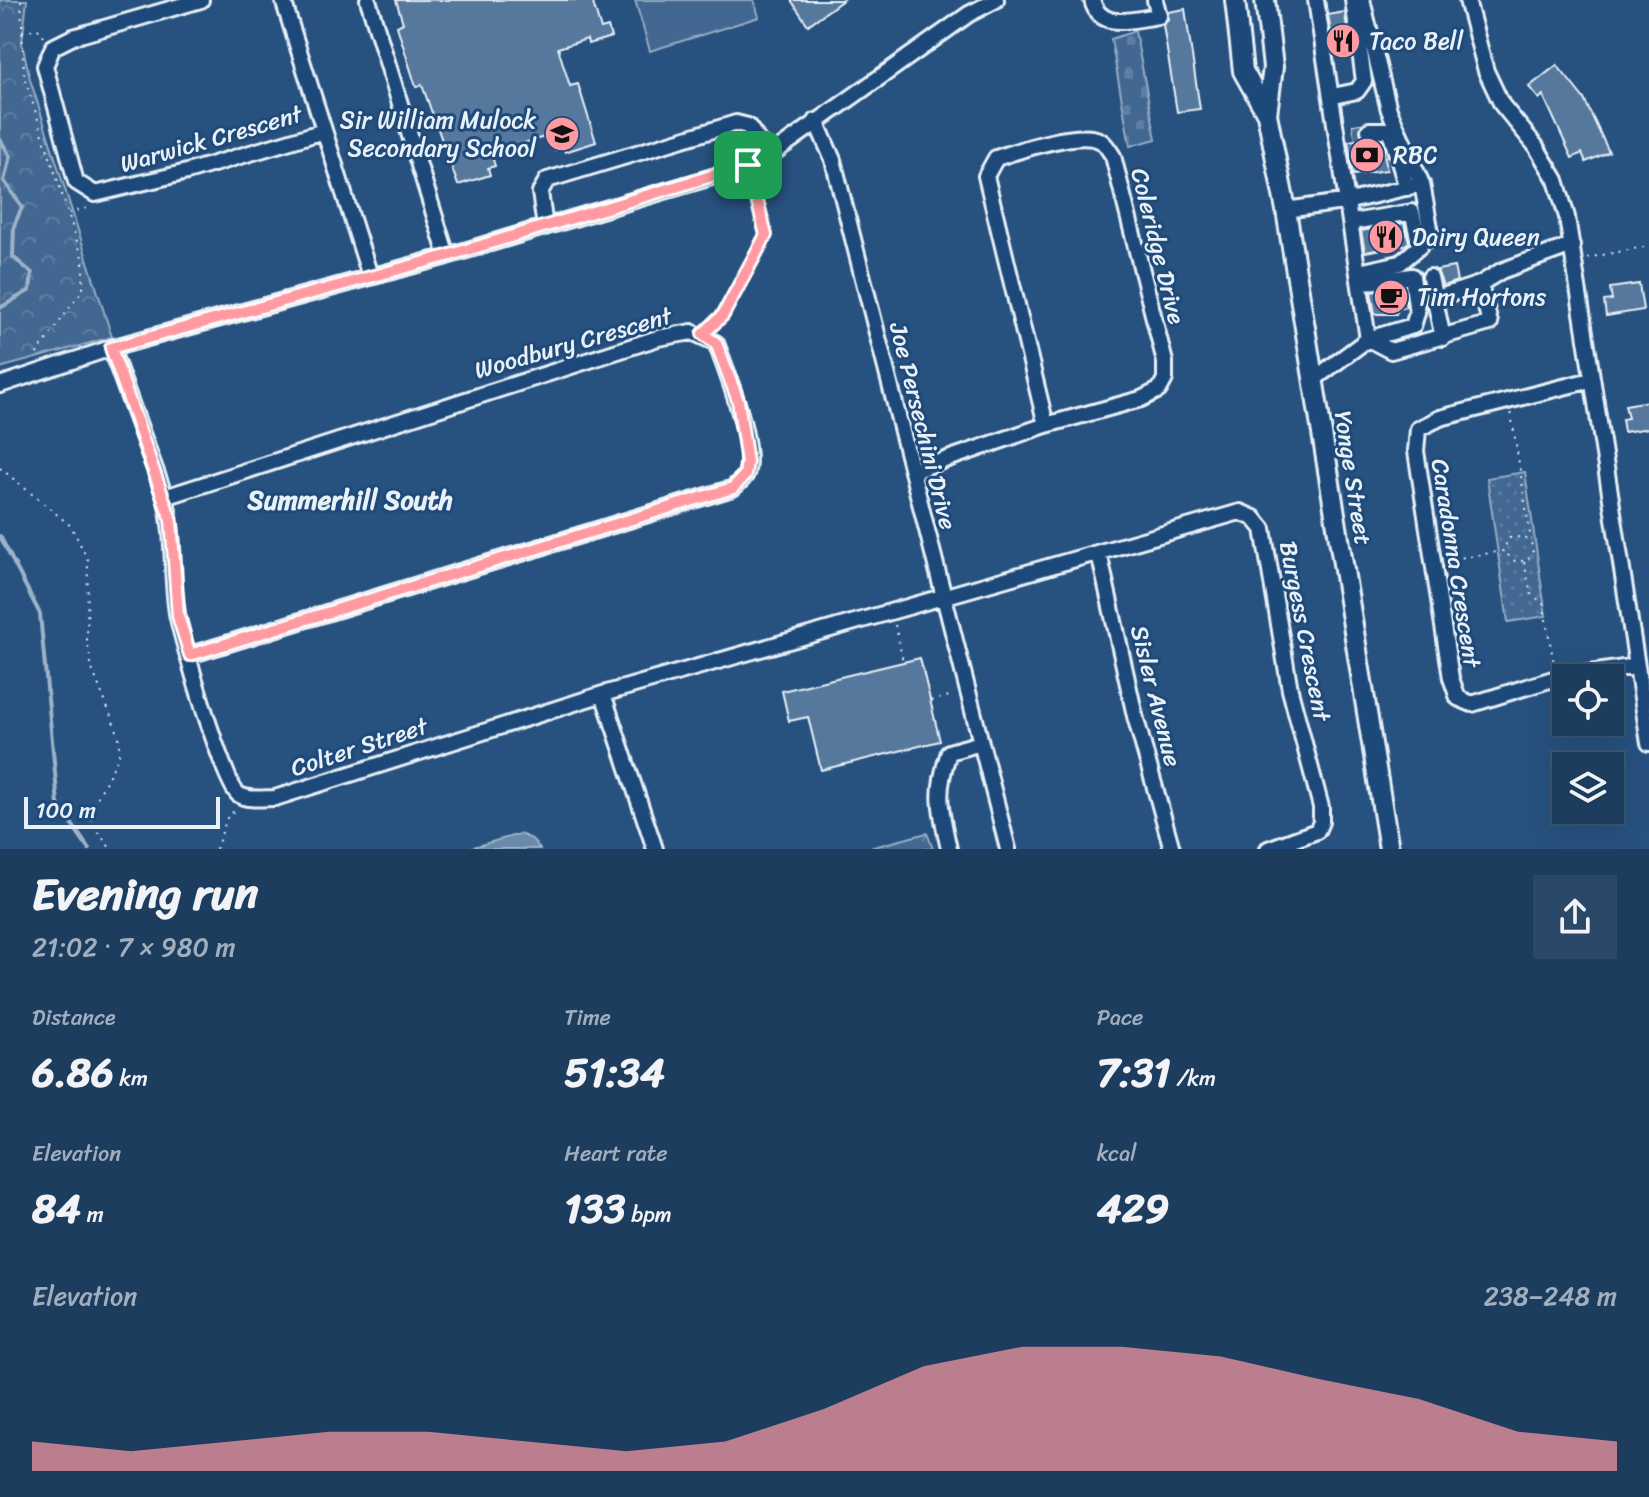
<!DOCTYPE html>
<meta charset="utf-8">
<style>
:root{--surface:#1d3d5f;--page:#2a4868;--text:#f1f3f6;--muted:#a0aebd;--line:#3b5674;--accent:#ff9aa2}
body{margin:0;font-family:Sriracha,sans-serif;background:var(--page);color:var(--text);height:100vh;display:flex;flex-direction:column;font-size:30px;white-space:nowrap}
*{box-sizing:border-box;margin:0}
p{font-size:26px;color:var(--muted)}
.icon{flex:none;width:44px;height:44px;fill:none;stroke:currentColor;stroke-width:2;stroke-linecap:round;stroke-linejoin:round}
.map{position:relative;height:849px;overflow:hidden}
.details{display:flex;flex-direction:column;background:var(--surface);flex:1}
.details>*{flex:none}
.fabs{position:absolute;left:1552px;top:664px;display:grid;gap:16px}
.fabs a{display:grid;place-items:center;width:72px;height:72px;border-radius:0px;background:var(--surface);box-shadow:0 8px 32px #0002,0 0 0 2px var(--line);font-size:40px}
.scale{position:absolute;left:24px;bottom:20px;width:196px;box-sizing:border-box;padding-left:8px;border:4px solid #e8f1f8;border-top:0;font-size:22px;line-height:28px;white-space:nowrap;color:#e8f1f8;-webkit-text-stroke:6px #1f4a7a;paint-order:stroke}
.pin{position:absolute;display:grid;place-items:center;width:68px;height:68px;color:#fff;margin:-34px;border-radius:16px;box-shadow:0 4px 12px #0006}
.round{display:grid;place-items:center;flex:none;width:84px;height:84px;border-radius:0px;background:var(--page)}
.headline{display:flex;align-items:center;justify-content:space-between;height:136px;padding:0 32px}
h1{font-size:44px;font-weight:800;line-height:60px}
.stats{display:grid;grid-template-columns:repeat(3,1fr);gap:12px;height:136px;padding:8px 32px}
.stats div{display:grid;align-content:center}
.stats b{font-size:40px;font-weight:800}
.stats small{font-size:22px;font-weight:400}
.stats p{font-size:22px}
.chart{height:224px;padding:16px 32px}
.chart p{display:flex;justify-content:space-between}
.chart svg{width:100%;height:144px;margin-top:8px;fill:var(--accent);opacity:.7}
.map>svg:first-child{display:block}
.grass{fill:url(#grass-dots);stroke:#96acc4;stroke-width:2}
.cemetery{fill:url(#cemetery-stones);stroke:#96acc4;stroke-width:2}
.park{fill:url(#park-crowns);stroke:#96acc4;stroke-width:2}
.garden{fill:#436891;stroke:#96acc4;stroke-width:2}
.water{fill:#6b8aaa;stroke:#9db3c9;stroke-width:2}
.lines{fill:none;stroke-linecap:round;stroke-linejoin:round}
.stream{stroke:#9db3c9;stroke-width:4}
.building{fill:#57789d;stroke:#e8f1f8;stroke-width:2}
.minor-tunnel{stroke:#446991;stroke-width:14;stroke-dasharray:14 7;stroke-linecap:butt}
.minor-casing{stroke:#e8f1f8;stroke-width:20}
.major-casing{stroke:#e8f1f8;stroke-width:24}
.path{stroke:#e8f1f8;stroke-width:2;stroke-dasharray:2 6;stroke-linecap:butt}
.minor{stroke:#1f4a7a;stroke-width:14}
.major{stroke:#1f4a7a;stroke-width:18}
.route-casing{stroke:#fff;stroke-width:16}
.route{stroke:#ff9aa2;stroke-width:10}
.labels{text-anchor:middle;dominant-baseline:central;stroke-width:6;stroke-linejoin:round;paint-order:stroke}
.poi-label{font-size:24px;fill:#e8f1f8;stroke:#1f4a7a;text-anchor:start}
.street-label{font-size:24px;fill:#e8f1f8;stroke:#1f4a7a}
.neighbourhood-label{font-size:26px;font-weight:bold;fill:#e8f1f8;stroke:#1f4a7a}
</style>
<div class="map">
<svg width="1649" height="849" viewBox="0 0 1649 849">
<defs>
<pattern id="grass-dots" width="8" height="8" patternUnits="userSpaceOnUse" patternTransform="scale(2)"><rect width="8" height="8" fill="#436891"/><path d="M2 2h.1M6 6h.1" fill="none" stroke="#5e7ea1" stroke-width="1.8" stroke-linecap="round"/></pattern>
<pattern id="cemetery-stones" width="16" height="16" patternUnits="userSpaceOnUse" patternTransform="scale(2)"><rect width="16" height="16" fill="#436891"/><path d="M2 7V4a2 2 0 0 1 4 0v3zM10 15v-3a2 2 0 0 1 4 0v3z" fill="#5e7ea1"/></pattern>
<pattern id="park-crowns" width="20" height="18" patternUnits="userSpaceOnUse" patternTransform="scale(2)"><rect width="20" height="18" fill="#436891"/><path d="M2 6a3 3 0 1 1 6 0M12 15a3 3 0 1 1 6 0" fill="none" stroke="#5e7ea1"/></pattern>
</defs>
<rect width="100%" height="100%" fill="#27517f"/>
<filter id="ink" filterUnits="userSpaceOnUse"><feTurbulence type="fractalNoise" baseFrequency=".0125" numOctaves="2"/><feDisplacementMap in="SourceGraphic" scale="16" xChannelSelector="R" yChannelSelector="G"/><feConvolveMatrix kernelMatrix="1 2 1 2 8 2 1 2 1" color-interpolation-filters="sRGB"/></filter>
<g filter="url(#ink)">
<path class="grass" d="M1525,472L1546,616L1508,622L1487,478Z"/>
<path class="cemetery" d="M1135,31L1156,139L1130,146L1111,39Z"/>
<path class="park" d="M0,0H27L22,43L30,79L112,337L0,368Z
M927,833L933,849H866Z"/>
<path class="garden" d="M635,0H754L759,17L650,51Z"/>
<path class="water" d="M520,834L532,839L540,849H466Z"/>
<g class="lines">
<path class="stream" d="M0,139L10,156L4,181L22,207L14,226L13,257L32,273L30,290L0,308
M0,536L40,614L58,804L89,849"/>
</g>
<path class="building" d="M396,0H592L601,29L608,27L611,37L588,44L587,39L558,48L570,86L578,84L596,142L565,152L563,147L555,150L551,135L491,153L495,166L488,168L490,175L458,185L422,85L416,87L397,26L403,23Z
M791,0H843L808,25Z
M1185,9L1200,109L1177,112L1163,25L1168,20V12Z
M1345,12L1349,48L1334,50L1328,15Z
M1557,65L1584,99L1609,152L1586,162L1582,153L1572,158L1543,95L1539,99L1529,87Z
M1361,124L1359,131L1363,138L1382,140L1387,170L1353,175L1348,141L1356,140L1353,125Z
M1404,223L1409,242L1405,245L1365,252L1361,231Z
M1454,267L1457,281L1443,286L1437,270Z
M1639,284L1643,310L1606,316L1604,301L1612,300L1610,288Z
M1403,287L1406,307L1398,309L1396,314H1375L1371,292Z
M1649,401V428L1624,432L1622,419L1628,418L1625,405Z
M920,658L940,741L821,770L808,717L789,721L782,691Z"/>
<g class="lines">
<path class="minor-tunnel" d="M1354,132L1369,130"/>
<g class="minor-casing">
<path id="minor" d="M201,0L73,37L53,47L45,66L76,182L95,194L187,172L324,131
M283,0L370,276
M368,0L447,256
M1092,0C1100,32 1133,19 1159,16L1155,0
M1316,0L1368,339L1413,326L1417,313L1412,276L1361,283
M1362,0L1389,110L1422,184L1432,239
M1467,0L1486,71L1502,105L1535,145L1556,180L1567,217L1649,743
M1333,96L1357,91L1364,81L1353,0
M816,121L833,160L1008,849
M1369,130H1387L1391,135L1407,188
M1286,210L1350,201L1422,184
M1352,222L1412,212L1420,246L1400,263L1359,272
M545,227L540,192L547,180L736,123L748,126L769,156
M1430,277L1443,338
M1480,284L1501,271L1572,245
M111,348L165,497C175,535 171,574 177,613C181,637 224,784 238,794C248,801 263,798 275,798L603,694L1240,512L1254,518L1263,529L1290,690L1321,807V822L1317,831L1268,849
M1313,380L1368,339L1391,351L1490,323L1480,284L1434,299
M1591,380L1440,418L1418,429L1416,451L1451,678L1458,698L1472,704L1556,678L1637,666
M0,385L111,348L447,256L732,171L769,156L969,14L996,0
M913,471L1046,425L1141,399L1159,390L1165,379V362L1113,156C1110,152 1106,144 1101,141C1081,129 1017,151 996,158L986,176L1046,425
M165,497L658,338L692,332L716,343C726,369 756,447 746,474C744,479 737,484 733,488L190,655
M1099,553L1135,716L1172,849
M603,694L655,849
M949,849C940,807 935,794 949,752L981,743"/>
</g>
<g class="major-casing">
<path id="major" d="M1235,0L1243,71L1267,114L1286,210L1389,849
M1265,0L1273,67L1267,114"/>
</g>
<path class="path" d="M21,0L24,76L83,260V289L34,358
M22,31L38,29L44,37
M69,213L90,207
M1587,258L1649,246
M712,325L723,315L766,235L751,177
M1511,413L1531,540
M0,468L71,526L88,560L87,640L92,669L119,736V756L92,808V824L111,849
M1446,560L1503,551L1509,538C1522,536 1529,537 1534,549L1528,560L1516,562L1503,551
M1524,562L1531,594L1543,603L1554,664
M895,625L903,662
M931,701L953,695
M216,849L227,818L237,808"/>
<use href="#minor" class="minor"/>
<use href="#major" class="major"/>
</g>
</g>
<g class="lines" filter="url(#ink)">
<g class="route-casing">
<path id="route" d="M748,165L766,235L723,315L703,334L716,343L738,401L747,462L745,475L733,488L190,655L178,616L171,520L111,348L447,256Z"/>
</g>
<use href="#route" class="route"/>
</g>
<defs>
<g id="restaurant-disc" transform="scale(1.8)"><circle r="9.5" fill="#ff9aa2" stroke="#1f4a7a"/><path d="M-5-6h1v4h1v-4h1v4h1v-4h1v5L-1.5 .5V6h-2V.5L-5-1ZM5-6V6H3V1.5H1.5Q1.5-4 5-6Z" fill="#111"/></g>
<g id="school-disc" transform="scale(1.8)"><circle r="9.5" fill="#ff9aa2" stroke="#1f4a7a"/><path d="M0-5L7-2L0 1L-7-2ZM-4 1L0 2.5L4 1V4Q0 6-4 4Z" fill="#111"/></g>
<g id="bank-disc" transform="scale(1.8)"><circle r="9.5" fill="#ff9aa2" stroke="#1f4a7a"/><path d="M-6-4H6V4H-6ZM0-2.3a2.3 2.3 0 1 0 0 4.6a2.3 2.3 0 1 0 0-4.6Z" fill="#111"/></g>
<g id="cafe-disc" transform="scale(1.8)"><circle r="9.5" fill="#ff9aa2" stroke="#1f4a7a"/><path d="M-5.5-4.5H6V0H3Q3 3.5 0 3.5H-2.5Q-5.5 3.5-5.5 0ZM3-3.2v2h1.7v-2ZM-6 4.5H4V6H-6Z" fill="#111"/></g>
</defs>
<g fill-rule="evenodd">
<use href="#restaurant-disc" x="1343" y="41"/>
<use href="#school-disc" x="562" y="134"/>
<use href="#bank-disc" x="1367" y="155"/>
<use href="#restaurant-disc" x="1386" y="237"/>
<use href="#cafe-disc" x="1391" y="297"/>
</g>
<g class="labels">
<g class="poi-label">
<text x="1369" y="41">Taco Bell</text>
<text x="536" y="120" text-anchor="end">Sir William Mulock<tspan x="536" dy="28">Secondary School</tspan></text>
<text x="1393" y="155">RBC</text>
<text x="1412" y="237">Dairy Queen</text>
<text x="1417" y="297">Tim Hortons</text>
</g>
<g class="street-label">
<text transform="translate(211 139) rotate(-16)">Warwick Crescent</text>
<text transform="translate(1158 246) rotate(76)">Coleridge Drive</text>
<text transform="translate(573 343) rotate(-16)">Woodbury Crescent</text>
<text transform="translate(923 426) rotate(76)">Joe Persechini Drive</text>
<text transform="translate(1353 478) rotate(81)">Yonge Street</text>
<text transform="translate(1456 563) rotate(81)">Caradonna Crescent</text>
<text transform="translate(1305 631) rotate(79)">Burgess Crescent</text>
<text transform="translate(1156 696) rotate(76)">Sisler Avenue</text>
<text transform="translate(359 747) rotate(-18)">Colter Street</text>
</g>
<g class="neighbourhood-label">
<text x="350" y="500">Summerhill South</text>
</g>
</g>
</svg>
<div class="fabs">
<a><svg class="icon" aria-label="locate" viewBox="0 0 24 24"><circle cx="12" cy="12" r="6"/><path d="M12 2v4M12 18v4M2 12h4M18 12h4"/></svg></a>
<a><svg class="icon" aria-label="layers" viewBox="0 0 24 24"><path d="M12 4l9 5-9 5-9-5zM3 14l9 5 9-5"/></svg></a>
</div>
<div class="scale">100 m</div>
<div class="pin" style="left:748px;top:165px;background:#1e9e55"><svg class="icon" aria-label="arrive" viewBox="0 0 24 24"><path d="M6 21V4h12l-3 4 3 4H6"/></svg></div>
</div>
<section class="details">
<div class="headline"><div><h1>Evening run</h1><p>21:02 · 7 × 980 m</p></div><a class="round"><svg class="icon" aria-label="share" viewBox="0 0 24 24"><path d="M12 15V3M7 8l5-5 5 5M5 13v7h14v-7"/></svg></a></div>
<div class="stats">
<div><p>Distance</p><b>6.86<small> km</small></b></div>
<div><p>Time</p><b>51:34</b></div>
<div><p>Pace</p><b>7:31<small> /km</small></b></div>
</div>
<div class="stats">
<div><p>Elevation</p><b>84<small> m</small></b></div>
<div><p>Heart rate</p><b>133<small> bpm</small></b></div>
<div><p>kcal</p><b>429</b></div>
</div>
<div class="chart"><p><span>Elevation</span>238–248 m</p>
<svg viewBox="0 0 160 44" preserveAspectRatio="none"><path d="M0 44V35L10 38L20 35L30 32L40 32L50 35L60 38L70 35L80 25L90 12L100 6L110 6L120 9L130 16L140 22L150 32L160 35V44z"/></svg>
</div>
</section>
